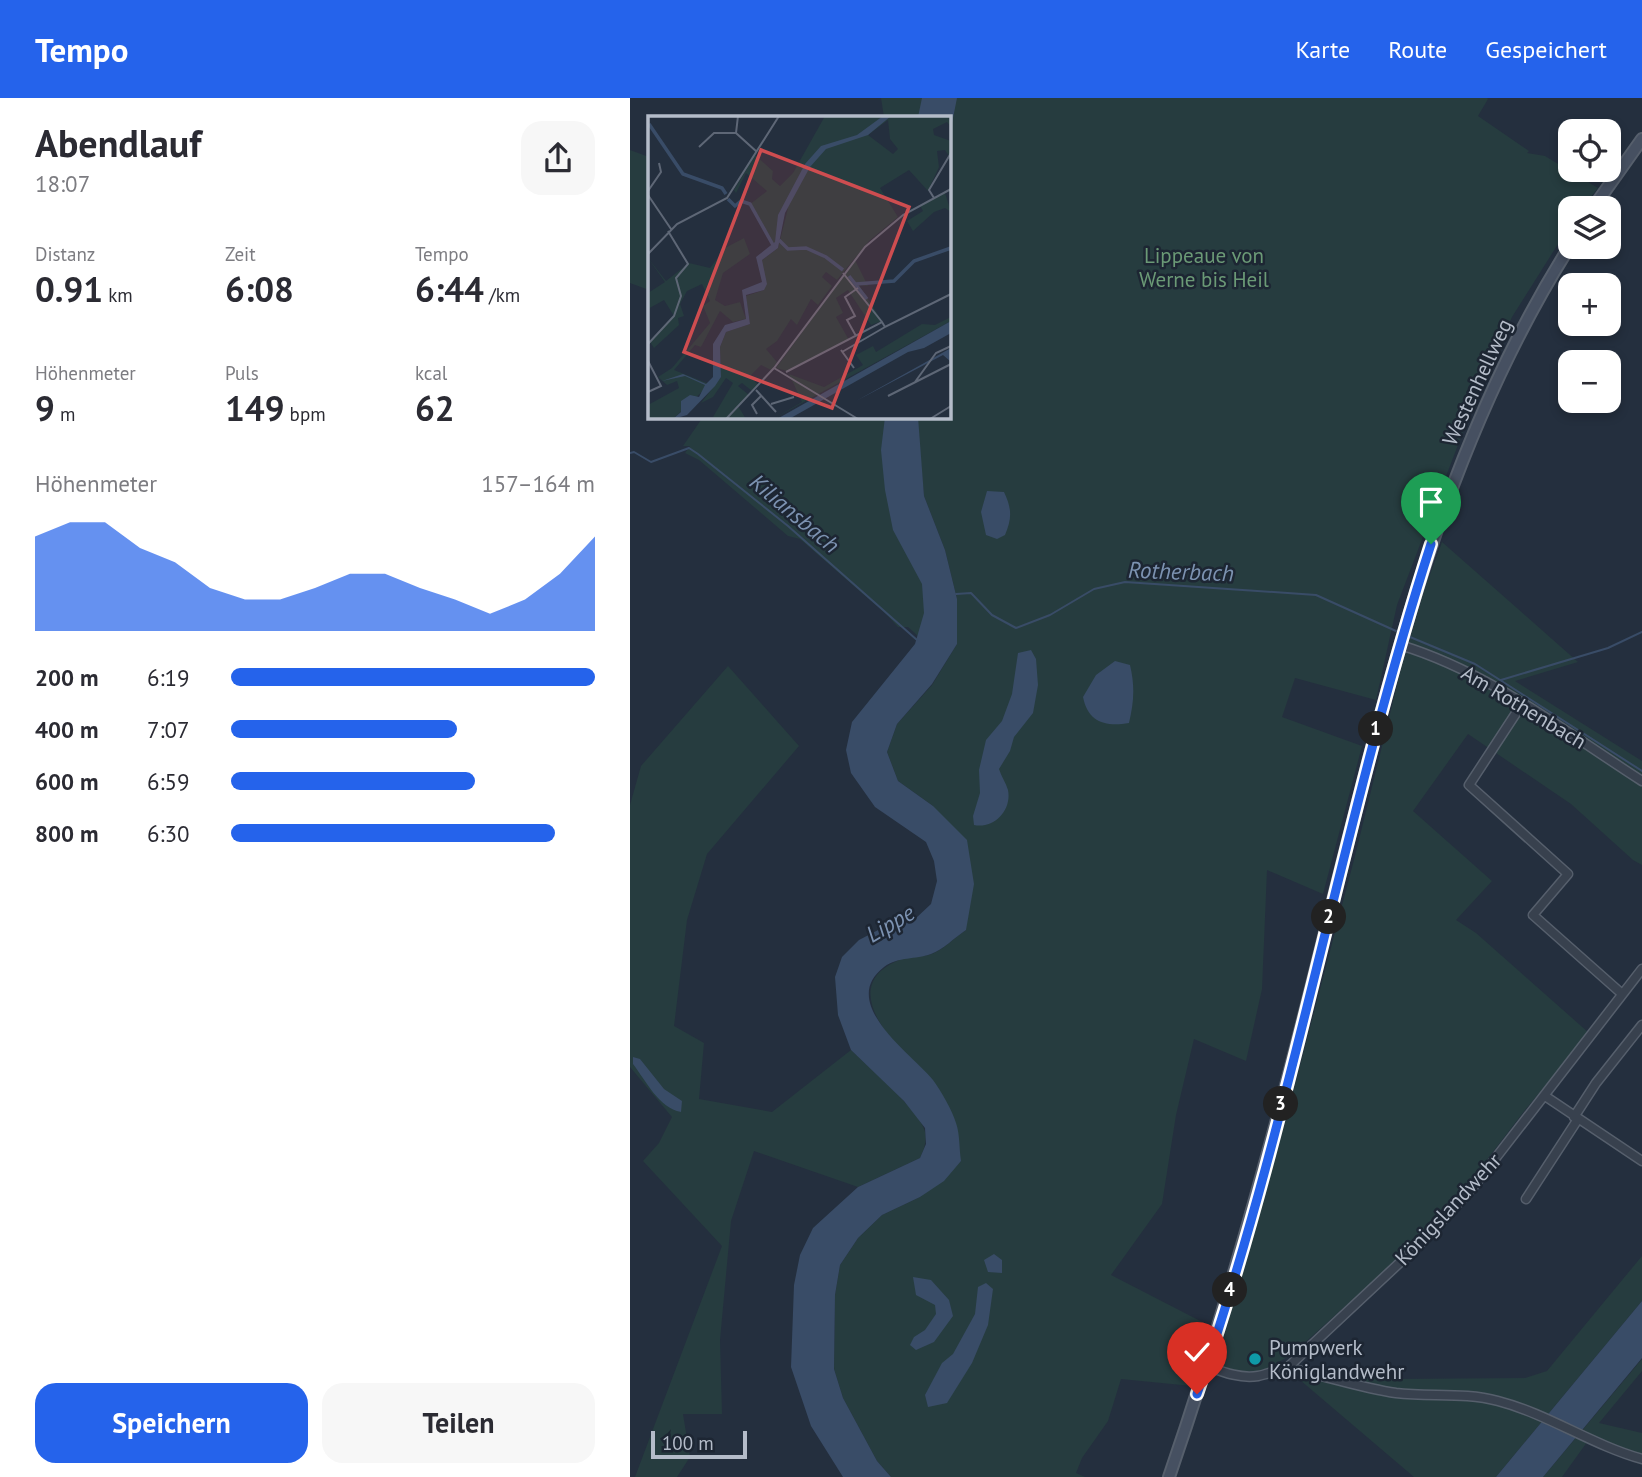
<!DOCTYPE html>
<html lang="de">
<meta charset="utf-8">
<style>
:root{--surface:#fff;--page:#f7f7f7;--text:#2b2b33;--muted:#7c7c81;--accent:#2563eb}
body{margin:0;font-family:"PT Sans",sans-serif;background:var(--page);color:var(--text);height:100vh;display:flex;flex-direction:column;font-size:26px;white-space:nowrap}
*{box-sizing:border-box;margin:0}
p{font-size:23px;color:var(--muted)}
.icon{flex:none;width:38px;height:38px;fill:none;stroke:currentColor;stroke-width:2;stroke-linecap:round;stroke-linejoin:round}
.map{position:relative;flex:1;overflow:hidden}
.drawer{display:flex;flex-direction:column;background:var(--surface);width:630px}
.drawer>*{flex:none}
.buttons{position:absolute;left:928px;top:21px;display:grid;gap:14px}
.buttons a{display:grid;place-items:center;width:63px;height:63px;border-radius:14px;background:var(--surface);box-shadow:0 4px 10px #0003;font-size:35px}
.scale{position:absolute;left:21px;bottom:18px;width:96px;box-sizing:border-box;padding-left:7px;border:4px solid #b4bcc9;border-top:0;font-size:19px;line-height:24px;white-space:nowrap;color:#b4bcc9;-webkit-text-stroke:5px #1d2633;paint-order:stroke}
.pin{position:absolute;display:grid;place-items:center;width:60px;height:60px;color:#fff;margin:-72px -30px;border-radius:50% 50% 50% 0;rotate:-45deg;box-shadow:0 0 7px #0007}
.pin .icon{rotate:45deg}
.km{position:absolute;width:35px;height:35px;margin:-18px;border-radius:50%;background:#222;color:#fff;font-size:19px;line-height:35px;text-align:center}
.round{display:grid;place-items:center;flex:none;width:74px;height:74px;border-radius:21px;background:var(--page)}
.overview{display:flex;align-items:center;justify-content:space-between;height:119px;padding:0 35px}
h1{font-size:38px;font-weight:600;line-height:52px}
.metrics{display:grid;grid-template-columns:repeat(3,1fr);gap:10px;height:119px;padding:7px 35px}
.metrics div{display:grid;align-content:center}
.metrics b{font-size:35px;font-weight:600}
.metrics small{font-size:19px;font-weight:400}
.metrics p{font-size:19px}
.chart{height:196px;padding:14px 35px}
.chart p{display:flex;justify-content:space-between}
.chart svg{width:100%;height:126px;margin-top:7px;fill:var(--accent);opacity:.7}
.cta{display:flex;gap:14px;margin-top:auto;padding:14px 35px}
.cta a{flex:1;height:80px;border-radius:21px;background:var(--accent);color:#fff;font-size:28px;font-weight:600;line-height:80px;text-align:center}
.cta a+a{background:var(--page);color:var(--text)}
ul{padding:0 35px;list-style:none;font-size:23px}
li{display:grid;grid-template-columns:112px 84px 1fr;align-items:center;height:52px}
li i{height:18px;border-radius:9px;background:var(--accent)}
header{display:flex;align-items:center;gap:42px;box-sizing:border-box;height:98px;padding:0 35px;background:var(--accent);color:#fff}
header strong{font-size:33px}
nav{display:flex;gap:38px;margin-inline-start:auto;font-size:24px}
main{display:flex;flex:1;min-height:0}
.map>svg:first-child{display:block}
.green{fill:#263c3f}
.water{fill:#394c67}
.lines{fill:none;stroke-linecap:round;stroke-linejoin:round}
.stream{stroke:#394c67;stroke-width:2}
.minor-casing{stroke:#565f6c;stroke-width:11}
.secondary-casing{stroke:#565f6c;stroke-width:14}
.minor{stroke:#38414e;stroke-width:8}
.secondary{stroke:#465061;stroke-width:10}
.route-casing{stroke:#fff;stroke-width:14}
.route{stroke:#2563eb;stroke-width:9}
.culture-dot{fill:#0f9aa8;stroke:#1d2633;stroke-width:2.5}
.labels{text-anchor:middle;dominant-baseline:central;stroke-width:5;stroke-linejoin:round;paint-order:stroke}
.park-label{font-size:21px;fill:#6b9a76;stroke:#1d2633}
.street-label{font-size:21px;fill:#b4bcc9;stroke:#1d2633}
.poi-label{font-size:21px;fill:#b4bcc9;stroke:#1d2633;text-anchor:start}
.water-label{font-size:23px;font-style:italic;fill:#7c92b1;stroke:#1d2633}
.inset-river{fill:none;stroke:#394c67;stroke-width:3.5}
.inset-road{fill:none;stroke:#5e6776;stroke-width:2}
.view{fill:#ce4d50;fill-opacity:0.15;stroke:#ce4d50;stroke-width:3.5}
.inset-edge{fill:none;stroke:#b4bcc9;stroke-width:3.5}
</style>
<header>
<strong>Tempo</strong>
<nav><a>Karte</a><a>Route</a><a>Gespeichert</a></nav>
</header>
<main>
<section class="drawer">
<div class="overview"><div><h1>Abendlauf</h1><p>18:07</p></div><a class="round"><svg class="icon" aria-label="share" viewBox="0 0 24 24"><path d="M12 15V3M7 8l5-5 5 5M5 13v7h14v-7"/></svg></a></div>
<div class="metrics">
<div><p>Distanz</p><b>0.91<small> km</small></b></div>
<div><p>Zeit</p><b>6:08</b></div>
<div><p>Tempo</p><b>6:44<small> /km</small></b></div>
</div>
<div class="metrics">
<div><p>Höhenmeter</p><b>9<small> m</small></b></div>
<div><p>Puls</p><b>149<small> bpm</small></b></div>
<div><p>kcal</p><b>62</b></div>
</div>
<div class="chart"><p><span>Höhenmeter</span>157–164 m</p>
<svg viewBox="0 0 160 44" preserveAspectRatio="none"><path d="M0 44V11L10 6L20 6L30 15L40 20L50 29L60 33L70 33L80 29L90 24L100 24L110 29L120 33L130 38L140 33L150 24L160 11V44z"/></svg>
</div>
<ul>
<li><b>200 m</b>6:19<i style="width:100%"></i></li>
<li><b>400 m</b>7:07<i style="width:62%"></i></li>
<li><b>600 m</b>6:59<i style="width:67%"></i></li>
<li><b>800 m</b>6:30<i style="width:89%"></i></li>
</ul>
<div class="cta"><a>Speichern</a><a>Teilen</a></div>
</section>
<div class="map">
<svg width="1012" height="1379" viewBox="0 0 1012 1379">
<rect width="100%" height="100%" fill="#242f3e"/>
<path class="green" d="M251,0H857L858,1L848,18L899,53L897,55L915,58L968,90L952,110H940V127L882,219L847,297L767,507L746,602L665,580L652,619L732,648L693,796L637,772L632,891L616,963L564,941L546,1017L532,1106L481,1177L580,1228L562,1288L491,1281L478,1323L452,1360L446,1375L455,1379H261L247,1363L213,1300L204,1271L205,1197L210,1167L228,1140L252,1117L290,1099L331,1063L260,939C236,909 228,877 272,861C280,858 290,859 299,857C312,853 325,839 336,832L303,708L268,683L257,654L267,626L302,587L327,546V501L315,452L294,398L287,324L288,319L318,318V19H254Z
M0,52L19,59V192L0,185Z
M73,319H265L308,482L288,538L278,529H268L256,516L170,441L158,438L69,362L55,355L60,348H53Z
M812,444L948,564L885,583L1012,663V767L1003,762L941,706L838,636L783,713L862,783L826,822L846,835L959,935L895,1012L839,1085L790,1141L661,1257L633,1273H605L586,1267L655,1025L725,758L772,567L795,490Z
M98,568L169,648L77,756L57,822L44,928L74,945L69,1001L142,1014L221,952C237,968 292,1014 295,1034C297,1044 294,1051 290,1060L228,1089L124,1053L101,1123L90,1242L92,1316H53L60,1359L47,1379H5L92,1148L13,1063L29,1045L42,1019L0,969V707L11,668Z
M1012,1158V1203L866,1379H784L670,1282L679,1270L761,1281L895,1280L917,1273Z
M1012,1261V1273L969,1325L1012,1335V1357L960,1340L932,1379H913Z"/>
<path class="water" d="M292,0H327L319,40L318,19H288Z
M255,319H288L294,398L315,452L327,501V546L302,586L267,626L257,654L268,683L303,708L337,742L344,786L336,832C325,839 313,852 301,856C285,862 269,858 254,869C207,905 282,956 303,982C311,993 322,1012 326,1025C330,1036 329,1051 331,1063L314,1083L290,1099L252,1117L228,1140L210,1167L205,1197L204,1271L213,1300L247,1363L261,1379H213L181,1328L161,1269L164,1187L170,1157L183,1130L228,1089L290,1060L296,1046L295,1030L274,1003L221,952L208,917L205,879L212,859L229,842L252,830L285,821L301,806L307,783L304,763L296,744L245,709L221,675L216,652L222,624L285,546L294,515L292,486L263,432L255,392L251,352Z
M357,393L374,394C382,411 382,420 375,437L367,441L356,437L351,414Z
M401,552L406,561L408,587L403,615L384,639L380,653L369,671C371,678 376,685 378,692C382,712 364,731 344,727L343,718L350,695L349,672L356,642L372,623L382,596L388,555Z
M485,563L500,567C505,588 504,604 499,625C475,629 458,624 453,599L466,577Z
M3,959L10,961L34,991L52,1003L51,1014C29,1010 16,983 3,966Z
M364,1156L372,1162V1175L358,1174L354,1162Z
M283,1179L301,1182L319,1202L323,1218L304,1244L286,1252L280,1247L284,1239L295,1232L306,1216L305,1207L286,1197Z
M356,1185L363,1191L358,1227L342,1265L317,1305L298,1309L295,1297L312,1265L323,1256L345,1216L348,1189Z
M1012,1203V1260L913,1379H866Z"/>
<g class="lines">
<path class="stream" d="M0,355L4,354L21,364L59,350L68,356L158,428L287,542
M326,496L341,495L362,517L386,530L420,517L464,491L495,484L686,497L766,533
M780,539L845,566L1012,673
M871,582L978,550L1012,534"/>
<g class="minor-casing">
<path id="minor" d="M770,547C859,574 934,633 1012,683
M892,606L839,687L938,776L903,817L991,895
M915,998L1012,1063
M944,1019L966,985L1012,927
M896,1101L948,1021
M577,1268C593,1274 610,1281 628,1278C639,1276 649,1270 662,1271C697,1278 731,1290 766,1295C800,1299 835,1294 868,1303C918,1316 962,1347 1012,1361
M656,1271L794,1142L844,1088L1012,871"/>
</g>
<g class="secondary-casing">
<path id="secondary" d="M963,110L1012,41
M539,1379C603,1193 653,1005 700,814C758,585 812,350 940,148"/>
</g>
<use href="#minor" class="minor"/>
<use href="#secondary" class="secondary"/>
</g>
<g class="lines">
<g class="route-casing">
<path id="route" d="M567,1296C663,1018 711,726 801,446"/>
</g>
<use href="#route" class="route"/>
</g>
<circle class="culture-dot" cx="625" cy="1261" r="7"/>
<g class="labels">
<g class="park-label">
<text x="574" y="157">Lippeaue von<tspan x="574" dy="24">Werne bis Heil</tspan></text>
</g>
<g class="street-label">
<text transform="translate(847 284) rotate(-65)">Westenhellweg</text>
<text transform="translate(894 609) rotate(31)">Am Rothenbach</text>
<text transform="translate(818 1111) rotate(-47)">Königslandwehr</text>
</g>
<g class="poi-label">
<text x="639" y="1249">Pumpwerk<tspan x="639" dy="24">Königlandwehr</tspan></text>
</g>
<g class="water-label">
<text transform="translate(165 415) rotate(40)">Kiliansbach</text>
<text transform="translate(551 473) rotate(2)">Rotherbach</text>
<text transform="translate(260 825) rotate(-30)">Lippe</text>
</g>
</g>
<g transform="translate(18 18)">
<rect width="303" height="303" fill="#242f3e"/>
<path d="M177,0H301L303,11L299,6L285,13L286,19L303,25V35L301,40L297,34L289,35L291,51L280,75L261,54L232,72L250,101L221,125L189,164L178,156L174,161L184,170L170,189L163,183L149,209L143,203L129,225L118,233L129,246L123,254L113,249L102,260L110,269L104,275L94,267L90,270L101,279L90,290L98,303H68L65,301L85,267L78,262L65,281L53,287L73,261L72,231L78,216L102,208L98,180L116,174L114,144L130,132L140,92L138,90L131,122L125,129L101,89L119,75L98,57L88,77L86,74L107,39L125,55L124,63L132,70L145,57ZM240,4L242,23L250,33L245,38L220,19ZM297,77L303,96L297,92L286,96L265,115L259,105L275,95L272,89ZM96,122L102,138L75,157L67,184L77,190L92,186L98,203L85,206L72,195L53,231L47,229L26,254L61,268L58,272L25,303H0V289L31,272L29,265L19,269L10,261L24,252L62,207L55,190L62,185L54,168L39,175L32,188L36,200L30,202L31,209L6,232L2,226L26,200L16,184L0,193V177L17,166L0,142L18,165L41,147L62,152L77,132ZM207,144L220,170L211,169L234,205L223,209L200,174L188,182L195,197L188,201L201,224L139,255L128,252ZM303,201V205L125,303L154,286L141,258L176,271L215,249L208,239L225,230L228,236L274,208L287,209Z" fill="#263c3f" fill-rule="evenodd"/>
<path d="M235,0H243L220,19L178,33L162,51L137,97L130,132L114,144L119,168L116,174L98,179L102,208L78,216L72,231L73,261L67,270L39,299L25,303L33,296V285L42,279L51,281L57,269L37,260L14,265L35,258L58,268L65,261V228L77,209L98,203L94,174L114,166L108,141L127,126L130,99L157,48L173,30L209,19ZM303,205V217L276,232L260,236L141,303H129ZM303,232L302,245L295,239L208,285Z" fill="#394c67"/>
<path class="inset-river" d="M1,8L35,58L74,72L78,78M80,83L87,90L93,85L102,88L125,129M131,124L140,133L158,132L178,141L195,154M201,160L219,183M208,168L246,165L266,145L303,132"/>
<path class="inset-road" d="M90,0L88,17L109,36M51,31L66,17H88M0,75L13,56L11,47M0,79L23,113M286,82L281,74L303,37M0,138L29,108L79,82L131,0M195,157L234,206M208,220L199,204L207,200L197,181L210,172M0,228L26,200L33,180L28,162L40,148L20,115M193,234L206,252M194,236L237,211M0,245L13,270L0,276M126,252L210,303M138,256L234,206L237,211L303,178M267,266L288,237L303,230M108,274L128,296M240,280L303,248M123,288L146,281M109,298L104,289L113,280M78,303L126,252L217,131L255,99L303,73M282,303L303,290"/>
<path class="view" d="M113,34L261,91L184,292L36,236Z"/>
<rect width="303" height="303" class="inset-edge"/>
</g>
</svg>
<div class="buttons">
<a><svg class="icon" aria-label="locate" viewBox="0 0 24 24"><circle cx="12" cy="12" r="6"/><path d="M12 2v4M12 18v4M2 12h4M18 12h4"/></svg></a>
<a><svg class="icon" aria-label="layers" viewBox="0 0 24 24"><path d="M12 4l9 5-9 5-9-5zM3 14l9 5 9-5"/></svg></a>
<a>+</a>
<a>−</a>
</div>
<div class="scale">100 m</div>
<div class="pin" style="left:801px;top:446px;background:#1e9e55"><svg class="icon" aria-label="arrive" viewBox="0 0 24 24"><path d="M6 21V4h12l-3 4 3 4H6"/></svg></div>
<div class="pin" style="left:567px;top:1296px;background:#d93025"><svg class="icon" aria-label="check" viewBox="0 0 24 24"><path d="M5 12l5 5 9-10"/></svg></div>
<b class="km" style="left:746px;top:631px">1</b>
<b class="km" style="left:699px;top:819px">2</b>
<b class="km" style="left:651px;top:1006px">3</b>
<b class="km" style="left:600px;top:1192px">4</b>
</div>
</main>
